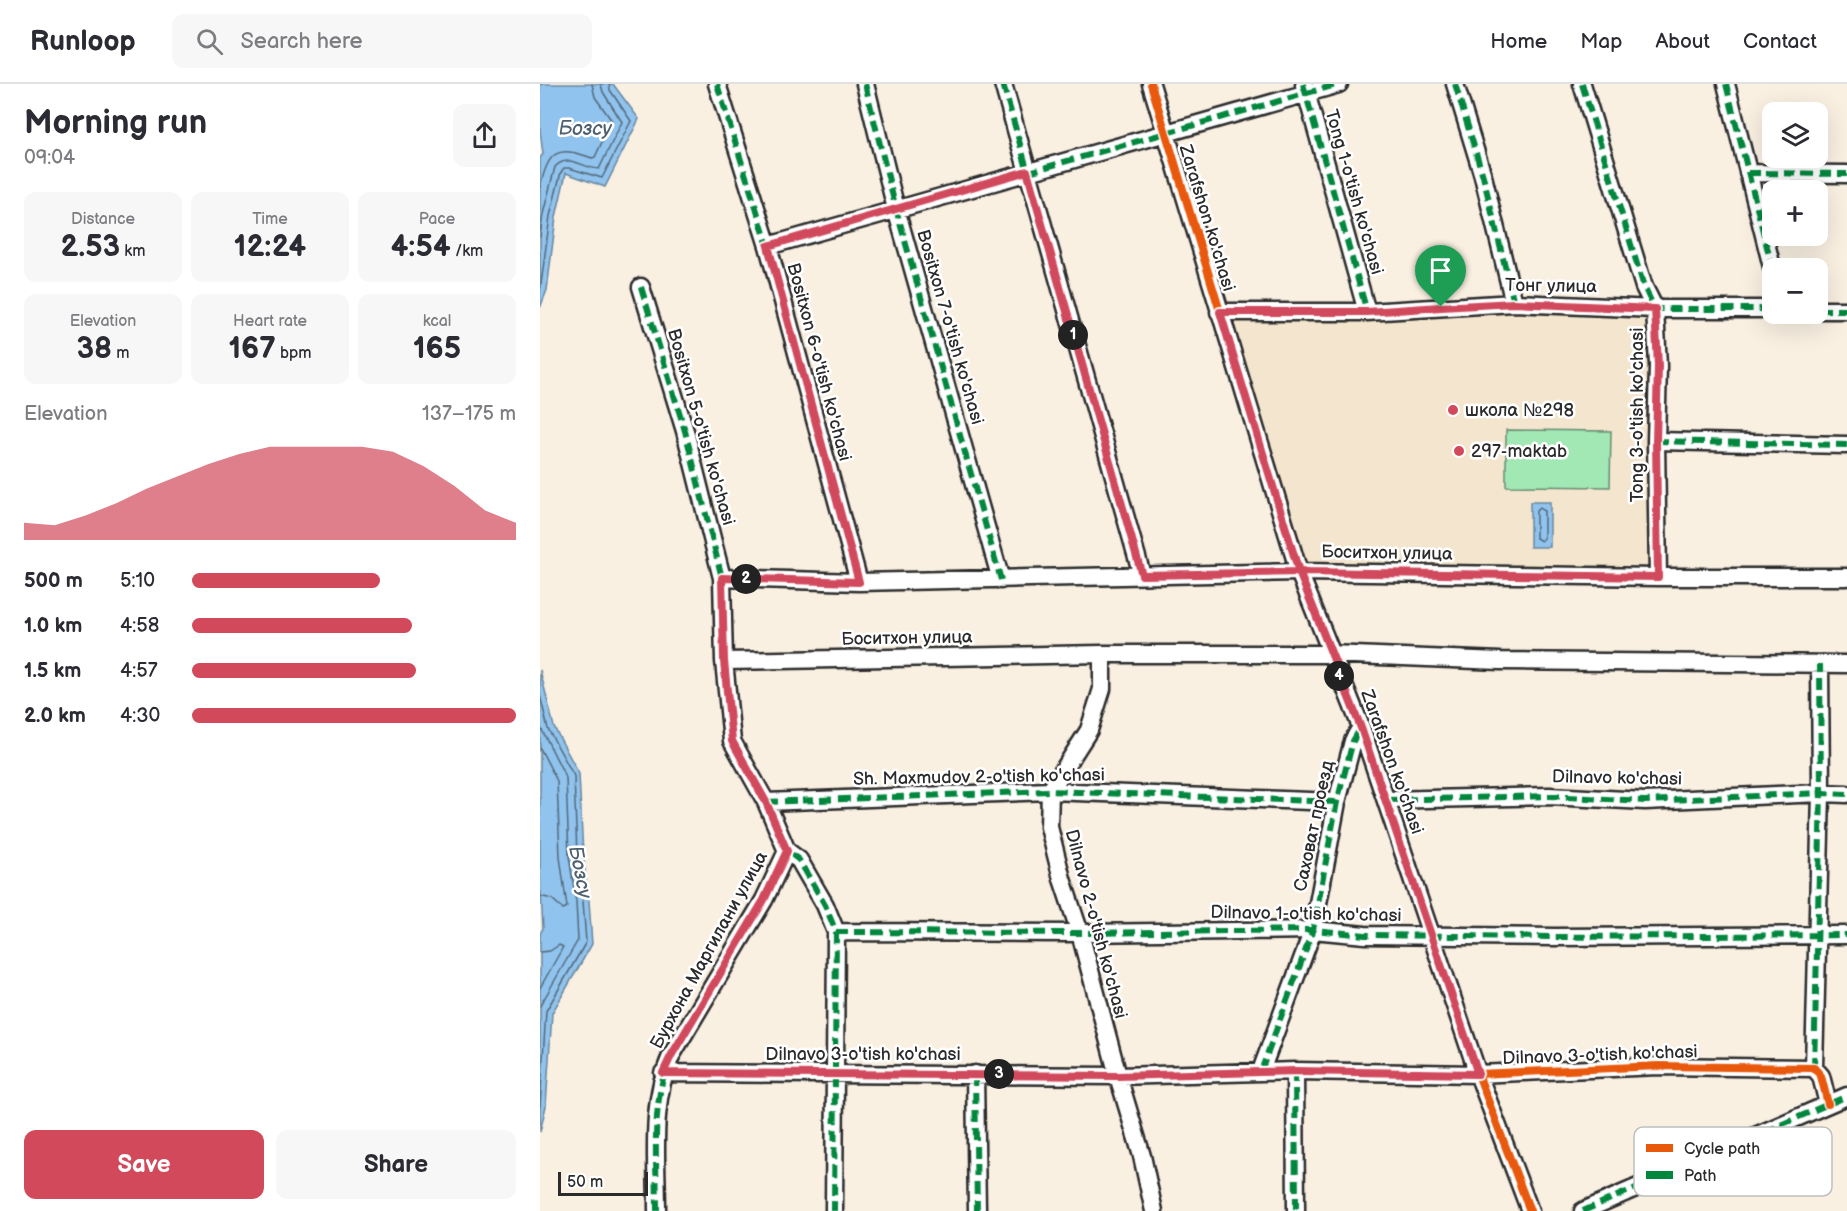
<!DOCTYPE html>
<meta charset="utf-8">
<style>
:root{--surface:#fff;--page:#f7f7f7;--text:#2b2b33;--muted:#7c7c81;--line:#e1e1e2;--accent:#d1495b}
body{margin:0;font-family:"Balsamiq Sans",sans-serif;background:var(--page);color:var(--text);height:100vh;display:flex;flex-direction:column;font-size:22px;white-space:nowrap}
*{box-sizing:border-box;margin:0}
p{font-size:20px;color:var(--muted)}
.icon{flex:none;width:33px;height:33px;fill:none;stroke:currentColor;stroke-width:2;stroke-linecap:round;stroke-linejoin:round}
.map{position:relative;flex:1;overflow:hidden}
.drawer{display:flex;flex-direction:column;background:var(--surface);width:540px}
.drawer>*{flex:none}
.buttons{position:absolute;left:1222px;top:18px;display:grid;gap:12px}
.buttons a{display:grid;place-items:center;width:66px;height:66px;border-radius:12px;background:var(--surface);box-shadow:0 6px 24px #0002;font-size:30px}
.scale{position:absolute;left:18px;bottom:15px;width:90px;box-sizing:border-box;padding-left:6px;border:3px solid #2b2b2b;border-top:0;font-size:16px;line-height:21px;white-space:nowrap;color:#2b2b2b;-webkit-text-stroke:4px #fff;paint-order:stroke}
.pin{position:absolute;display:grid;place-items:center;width:51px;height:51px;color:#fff;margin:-62px -26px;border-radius:50% 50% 50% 0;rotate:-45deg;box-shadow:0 0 6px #0007}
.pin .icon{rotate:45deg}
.km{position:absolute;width:30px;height:30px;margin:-15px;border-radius:50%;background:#222;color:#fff;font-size:16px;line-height:30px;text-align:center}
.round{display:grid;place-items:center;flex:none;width:63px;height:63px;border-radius:12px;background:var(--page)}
.summary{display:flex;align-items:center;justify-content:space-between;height:102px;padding:0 24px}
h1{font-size:33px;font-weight:600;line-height:45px}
.metrics{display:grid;grid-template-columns:repeat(3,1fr);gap:9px;height:102px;padding:6px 24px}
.metrics div{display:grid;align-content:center;border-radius:12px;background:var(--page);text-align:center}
.metrics b{font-size:30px;font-weight:600}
.metrics small{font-size:16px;font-weight:400}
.metrics p{font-size:16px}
.chart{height:168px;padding:12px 24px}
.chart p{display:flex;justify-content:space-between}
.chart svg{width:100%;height:108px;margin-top:6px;fill:var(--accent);opacity:.7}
.action{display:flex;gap:12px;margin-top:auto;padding:12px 24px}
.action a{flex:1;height:69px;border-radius:12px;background:var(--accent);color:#fff;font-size:24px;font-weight:600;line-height:69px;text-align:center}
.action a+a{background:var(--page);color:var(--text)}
ul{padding:0 24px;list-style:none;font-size:20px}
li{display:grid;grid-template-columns:96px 72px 1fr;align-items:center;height:45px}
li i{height:15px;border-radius:8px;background:var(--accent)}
header{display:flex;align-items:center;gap:36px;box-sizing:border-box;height:84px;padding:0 30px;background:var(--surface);border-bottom:2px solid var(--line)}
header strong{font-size:28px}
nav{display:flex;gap:33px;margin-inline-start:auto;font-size:21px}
.search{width:420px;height:54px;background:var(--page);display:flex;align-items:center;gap:15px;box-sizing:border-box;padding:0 21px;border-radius:12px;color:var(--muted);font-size:22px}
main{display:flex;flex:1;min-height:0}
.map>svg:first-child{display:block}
.built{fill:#f4e6ce}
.green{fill:#a1e8b5;stroke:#668a70;stroke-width:1.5}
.water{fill:#90c3ed;stroke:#68869f;stroke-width:1.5}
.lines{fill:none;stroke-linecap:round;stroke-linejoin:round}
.shore{stroke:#536879;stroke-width:1.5}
.minor-casing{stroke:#2b2b2b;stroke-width:21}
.minor{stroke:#fff;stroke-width:16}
.quiet{stroke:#00873e;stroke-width:6;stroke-dasharray:12 6;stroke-linecap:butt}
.cycleway-casing{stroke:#fff;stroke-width:11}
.cycleway{stroke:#e8590c;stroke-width:8}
.route-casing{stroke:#fff;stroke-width:12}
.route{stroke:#d1495b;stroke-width:8}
.poi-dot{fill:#d1495b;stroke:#fff;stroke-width:2}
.labels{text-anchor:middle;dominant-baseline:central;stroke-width:5;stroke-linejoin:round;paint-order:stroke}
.street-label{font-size:18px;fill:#2b2b2b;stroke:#fff}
.poi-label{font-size:18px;fill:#2b2b2b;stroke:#fff;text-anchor:start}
.water-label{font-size:20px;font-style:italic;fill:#4e606f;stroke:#fff}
.key{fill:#fff;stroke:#bfbfbf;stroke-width:1.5}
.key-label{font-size:16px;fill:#2b2b2b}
</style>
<header>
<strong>Runloop</strong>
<div class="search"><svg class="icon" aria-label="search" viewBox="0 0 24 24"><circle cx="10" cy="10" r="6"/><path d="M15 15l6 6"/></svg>Search here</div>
<nav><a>Home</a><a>Map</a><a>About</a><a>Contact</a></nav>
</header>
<main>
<section class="drawer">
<div class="summary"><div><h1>Morning run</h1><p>09:04</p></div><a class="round"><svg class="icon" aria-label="share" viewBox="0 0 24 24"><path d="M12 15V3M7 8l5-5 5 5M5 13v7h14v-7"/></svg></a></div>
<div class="metrics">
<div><p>Distance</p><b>2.53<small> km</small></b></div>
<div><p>Time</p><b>12:24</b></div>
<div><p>Pace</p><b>4:54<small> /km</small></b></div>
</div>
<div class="metrics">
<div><p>Elevation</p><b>38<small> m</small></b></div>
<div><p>Heart rate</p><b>167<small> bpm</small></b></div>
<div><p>kcal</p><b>165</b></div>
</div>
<div class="chart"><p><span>Elevation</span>137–175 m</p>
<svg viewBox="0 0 160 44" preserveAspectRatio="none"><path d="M0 44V37L10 38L20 34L30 29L40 23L50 18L60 13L70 9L80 6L90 6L100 6L110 6L120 8L130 14L140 22L150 32L160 37V44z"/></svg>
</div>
<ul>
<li><b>500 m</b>5:10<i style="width:58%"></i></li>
<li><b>1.0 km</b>4:58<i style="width:68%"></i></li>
<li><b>1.5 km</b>4:57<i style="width:69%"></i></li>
<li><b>2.0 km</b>4:30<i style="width:100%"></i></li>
</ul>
<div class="action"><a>Save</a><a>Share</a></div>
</section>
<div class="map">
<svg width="1307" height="1127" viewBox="0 0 1307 1127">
<rect width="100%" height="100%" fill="#f9f0e2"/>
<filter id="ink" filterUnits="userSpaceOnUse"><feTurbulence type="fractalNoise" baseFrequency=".0167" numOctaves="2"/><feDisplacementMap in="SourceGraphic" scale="12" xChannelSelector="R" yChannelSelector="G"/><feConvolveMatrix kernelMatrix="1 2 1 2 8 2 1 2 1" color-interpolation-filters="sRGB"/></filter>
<g filter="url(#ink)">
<path class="built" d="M1115,225L1118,493L759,488L679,228Z"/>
<path class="green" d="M966,346L1071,347L1070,403L966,402Z"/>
<path class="water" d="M0,0H73L99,35L65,103L26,89L16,133L7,206L0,224V74L3,70L0,47Z
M990,418H1010V463H990Z
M0,586L14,643L39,690L43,771L49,817L52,860L12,929L6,1022L0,1048V850L3,844L0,790Z"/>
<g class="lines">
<path class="shore" d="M0,103C9,67 16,61 52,74L55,73L72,37L55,13L52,0
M0,153L3,130L15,83C28,69 43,84 59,85L82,38L63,8L61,0
M0,208L10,132L21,88L24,84H29L62,94L91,37L70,6L69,0
M999,424L1004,427V454L1001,457L996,454V427Z
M0,611L8,645L34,692L37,771L43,817L46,858L6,927L0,1022
M0,642L26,694L29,772L36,818L38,856L0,922
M0,664L17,697L20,773L27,823L23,825L12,815L0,812
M0,868L10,867L19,861L23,863L0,904"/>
<g class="minor-casing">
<path id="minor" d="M177,0L228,162L319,498
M325,0L356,125L461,496
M463,0L602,491
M611,0L759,488L821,643L938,990L990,1127
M915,0L943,92L974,219
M1042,0L1104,203L1115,225L1118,282L1116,357L1118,493
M1186,0L1233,187
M764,1L827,228
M1208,89L1307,90
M228,162L799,0
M101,203L145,347L182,494L184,577L192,657L226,718L247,767L259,776L285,821L296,848L294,1127
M1278,226H1307
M679,228H827L974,219L1115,225H1233
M1116,357L1307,361
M182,494L319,498L759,488L1118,493H1307
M562,570V605L549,646L510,707L509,743L522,795L540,849L578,992L602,1072L614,1127
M184,577L562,570H790L960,577L1307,580
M846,716L1009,712L1105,717L1281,709L1307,710
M226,718L510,707L797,718
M296,848L540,849L773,846L825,851L1014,853L1307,851
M1274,984L1281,709L1280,580
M721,987L773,846L797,718L813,657L821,643
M755,987L756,1127
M123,989L578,992L755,987L938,990L1118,982L1274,984L1281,992L1288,1020
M435,990L437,1127
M117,1127C117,1077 110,1018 131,972L224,816L247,767
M1043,1127L1307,1012"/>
</g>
<use href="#minor" class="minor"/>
<path class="quiet" d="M177,0L228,162L319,498
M325,0L356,125L461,496
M463,0L602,491
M763,0L827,228
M915,0L943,92L974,219
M1042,0L1104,203L1115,225L1118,282L1116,357L1118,493
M1186,0L1233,187
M1208,89L1307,90
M228,162L799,0
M101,203L145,347L182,494L184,577L192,657L226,718L247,767L259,776L285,821L296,848L294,1127
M1278,226H1307
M679,228H827L974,219L1115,225H1233
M1116,357L1307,361
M846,716L1009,712L1105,717L1281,709L1307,710
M226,718L510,707L797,718
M296,848L540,849L773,846L825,851L1014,853L1307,851
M1274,984L1281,709L1280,580
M721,987L773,846L797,718L813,657L821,643
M755,987L756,1127
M435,990L437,1127
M117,1127C117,1077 110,1018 131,972L224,816L247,767
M1043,1127L1307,1012"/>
<g class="cycleway-casing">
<path id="cycleway" d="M611,0L759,488L821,643L938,990L990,1127
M123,989L578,992L755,987L938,990L1118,982L1274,984L1281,992L1288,1020"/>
</g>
<use href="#cycleway" class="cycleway"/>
</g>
</g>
<g class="lines" filter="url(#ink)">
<g class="route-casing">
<path id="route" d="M901,223L827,228H680L759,488L602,491L487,87L228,162L319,498L182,494L184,577L192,657L226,718L247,767L224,816L131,972L123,989L578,992L755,987L938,990L821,644L759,488L1118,493L1116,357L1118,282L1115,225L974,219L901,223"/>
</g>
<use href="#route" class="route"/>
</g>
<g class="poi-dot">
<circle cx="913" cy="326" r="6"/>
<circle cx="919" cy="367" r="6"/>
</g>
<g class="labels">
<g class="street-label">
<text transform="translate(814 108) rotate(74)">Tong 1-o'tish ko'chasi</text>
<text transform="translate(667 134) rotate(73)">Zarafshon ko'chasi</text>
<text transform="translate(1011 202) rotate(1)">Тонг улица</text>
<text transform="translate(410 243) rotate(74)">Bositxon 7-o'tish ko'chasi</text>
<text transform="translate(279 278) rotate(75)">Bositxon 6-o'tish ko'chasi</text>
<text transform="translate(1097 331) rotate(-90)">Tong 3-o'tish ko'chasi</text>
<text transform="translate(161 343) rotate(74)">Bositxon 5-o'tish ko'chasi</text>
<text transform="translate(847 469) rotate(1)">Боситхон улица</text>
<text transform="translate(367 554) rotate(-1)">Боситхон улица</text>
<text transform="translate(852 678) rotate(70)">Zarafshon ko'chasi</text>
<text transform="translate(439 693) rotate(-1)">Sh. Maxmudov 2-o'tish ko'chasi</text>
<text transform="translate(1077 694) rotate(1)">Dilnavo ko'chasi</text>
<text transform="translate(774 742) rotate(-78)">Саховат проезд</text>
<text transform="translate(766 830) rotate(1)">Dilnavo 1-o'tish ko'chasi</text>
<text transform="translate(556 840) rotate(75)">Dilnavo 2-o'tish ko'chasi</text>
<text transform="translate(169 866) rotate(-61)">Бурхона Маргилани улица</text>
<text x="323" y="970">Dilnavo 3-o'tish ko'chasi</text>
<text transform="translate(1060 971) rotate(-2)">Dilnavo 3-o'tish ko'chasi</text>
</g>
<g class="poi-label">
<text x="925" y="326">школа №298</text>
<text x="931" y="367">297-maktab</text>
</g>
<g class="water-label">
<text x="45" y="45">Бозсу</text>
<text transform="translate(40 788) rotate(79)">Бозсу</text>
</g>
</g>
<rect x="1094" y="1043" width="198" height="69" rx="9" class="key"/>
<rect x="1106" y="1060" width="27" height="8" fill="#e8590c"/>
<rect x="1106" y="1087" width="27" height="8" fill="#00873e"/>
<g class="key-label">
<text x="1144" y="1070">Cycle path</text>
<text x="1144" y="1097">Path</text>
</g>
</svg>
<div class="buttons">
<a><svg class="icon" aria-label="layers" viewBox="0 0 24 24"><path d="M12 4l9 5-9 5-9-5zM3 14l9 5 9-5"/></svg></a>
<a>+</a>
<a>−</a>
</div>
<div class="scale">50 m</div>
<div class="pin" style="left:901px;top:223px;background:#1e9e55"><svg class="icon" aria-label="arrive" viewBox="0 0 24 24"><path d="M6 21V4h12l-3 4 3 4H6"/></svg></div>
<b class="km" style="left:533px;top:251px">1</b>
<b class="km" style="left:206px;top:495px">2</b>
<b class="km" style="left:459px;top:990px">3</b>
<b class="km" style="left:799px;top:592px">4</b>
</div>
</main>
